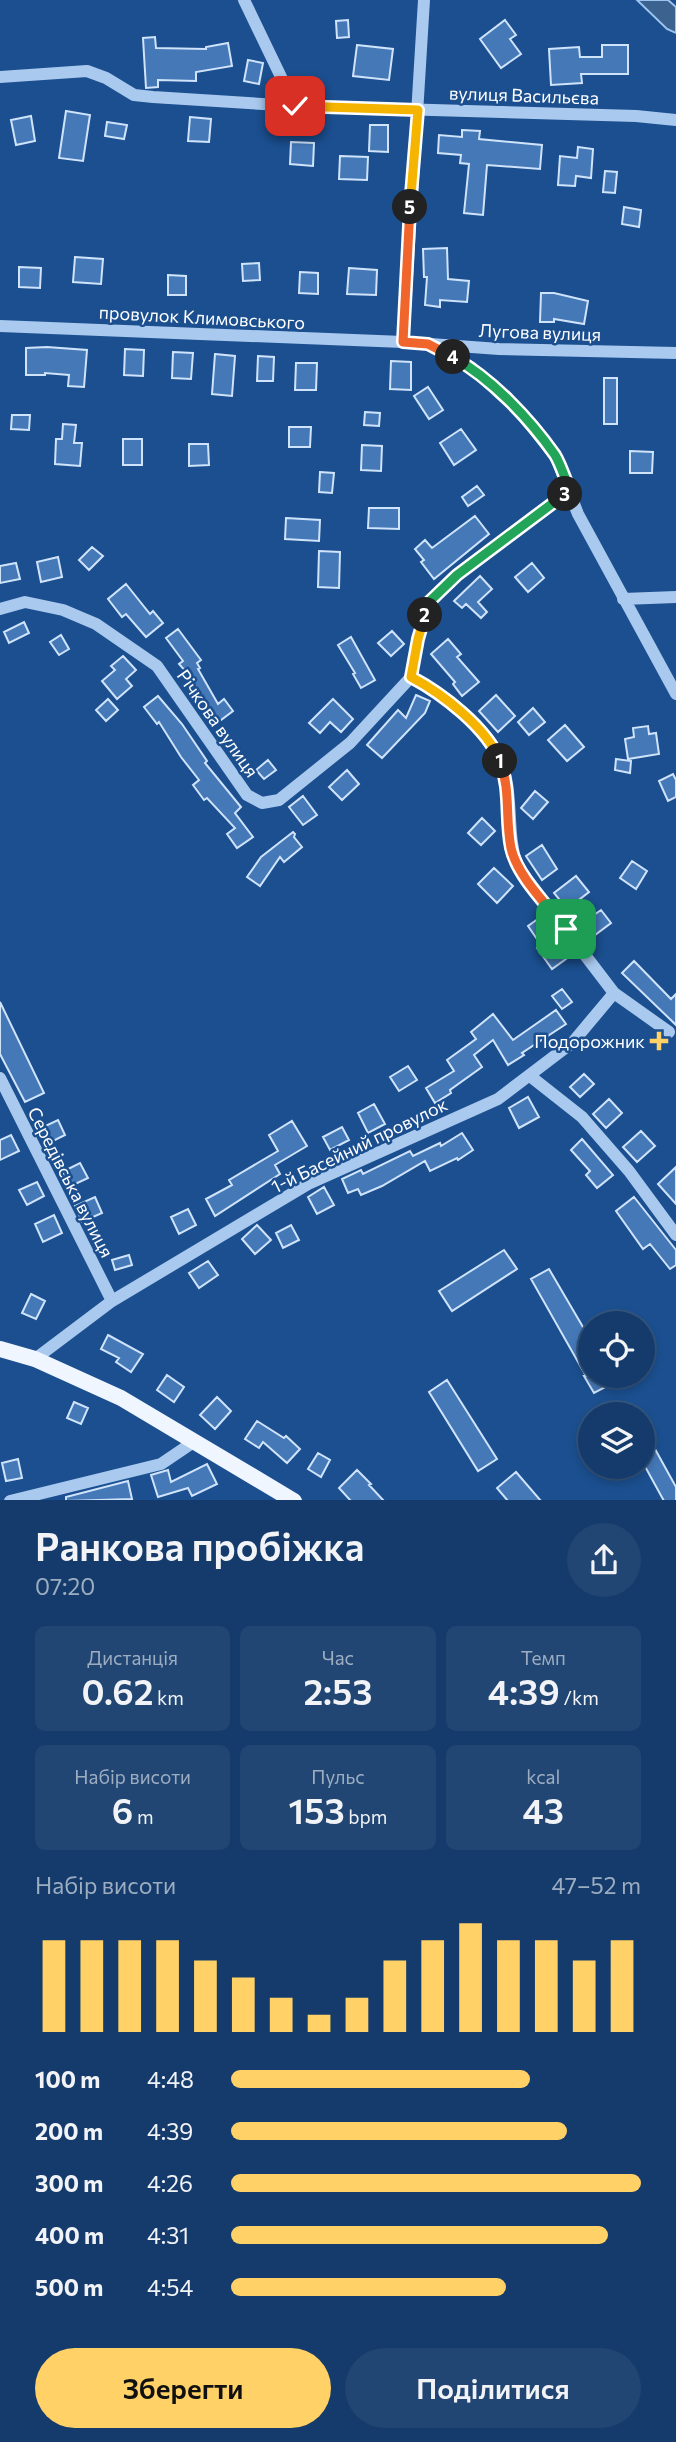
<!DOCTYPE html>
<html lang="uk">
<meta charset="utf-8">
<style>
:root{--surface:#143b6b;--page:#214673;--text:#f1f3f6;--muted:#9dadc1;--line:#33557e;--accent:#ffd166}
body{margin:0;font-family:Commissioner,sans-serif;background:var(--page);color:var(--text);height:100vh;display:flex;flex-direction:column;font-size:26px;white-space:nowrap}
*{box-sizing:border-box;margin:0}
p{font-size:23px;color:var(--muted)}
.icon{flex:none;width:38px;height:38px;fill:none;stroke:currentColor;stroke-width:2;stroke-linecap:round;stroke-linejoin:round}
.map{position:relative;height:1500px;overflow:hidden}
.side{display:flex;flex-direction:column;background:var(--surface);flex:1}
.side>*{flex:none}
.tools{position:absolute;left:578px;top:1311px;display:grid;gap:14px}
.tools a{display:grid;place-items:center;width:77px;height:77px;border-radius:50%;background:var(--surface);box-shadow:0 4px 10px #0003,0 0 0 2px var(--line);font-size:35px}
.pin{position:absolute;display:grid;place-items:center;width:60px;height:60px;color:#fff;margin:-30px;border-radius:14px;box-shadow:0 4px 10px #0006}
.km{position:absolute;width:35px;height:35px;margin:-18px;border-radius:50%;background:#222;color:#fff;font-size:19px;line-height:35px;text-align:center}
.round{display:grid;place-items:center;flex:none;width:74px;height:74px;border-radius:37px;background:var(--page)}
.headline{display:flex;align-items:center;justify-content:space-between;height:119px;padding:0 35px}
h1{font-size:38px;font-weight:600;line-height:52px}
.metrics{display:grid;grid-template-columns:repeat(3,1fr);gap:10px;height:119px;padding:7px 35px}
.metrics div{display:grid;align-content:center;border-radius:10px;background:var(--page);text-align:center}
.metrics b{font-size:35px;font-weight:600}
.metrics small{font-size:19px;font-weight:400}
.metrics p{font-size:19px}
.chart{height:196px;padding:14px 35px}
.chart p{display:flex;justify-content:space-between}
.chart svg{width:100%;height:126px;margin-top:7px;stroke:var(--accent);stroke-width:6}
.cta{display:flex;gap:14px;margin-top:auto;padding:14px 35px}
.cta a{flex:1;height:80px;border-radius:42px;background:var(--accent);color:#111;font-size:28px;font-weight:600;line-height:80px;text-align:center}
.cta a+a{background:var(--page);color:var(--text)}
ul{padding:0 35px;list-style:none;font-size:23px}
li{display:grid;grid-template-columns:112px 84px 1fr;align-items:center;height:52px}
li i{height:18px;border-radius:9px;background:var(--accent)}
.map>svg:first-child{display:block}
.water{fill:#3c6290;stroke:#9cc4f0;stroke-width:2}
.building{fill:#4478b7;stroke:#cfe3fa;stroke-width:2}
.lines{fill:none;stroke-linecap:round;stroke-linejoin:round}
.minor{stroke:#a9c9ee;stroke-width:12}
.major{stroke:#f0f6ff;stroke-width:16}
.split-1-casing{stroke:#fff;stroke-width:14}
.split-2-casing{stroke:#fff;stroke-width:14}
.split-3-casing{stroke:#fff;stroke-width:14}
.split-4-casing{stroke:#fff;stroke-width:14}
.split-5-casing{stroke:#fff;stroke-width:14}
.split-6-casing{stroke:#fff;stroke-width:14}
.split-1{stroke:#f0652b;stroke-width:9}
.split-2{stroke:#f5b400;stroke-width:9}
.split-3{stroke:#22a559;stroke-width:9}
.split-4{stroke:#22a559;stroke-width:9}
.split-5{stroke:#f0652b;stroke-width:9}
.split-6{stroke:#f5b400;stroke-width:9}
.poi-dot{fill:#ffd166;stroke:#1b4f8f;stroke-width:2.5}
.labels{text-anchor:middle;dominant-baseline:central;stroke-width:5;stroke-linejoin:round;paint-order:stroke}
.street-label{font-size:18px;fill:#fff;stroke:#1b4f8f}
.poi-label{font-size:18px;fill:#fff;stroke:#1b4f8f;text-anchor:end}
</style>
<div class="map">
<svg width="676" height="1501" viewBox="0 0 676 1501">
<rect width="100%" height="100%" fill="#1b4f8f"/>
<path class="water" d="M637,0H668L676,7V33L667,29Z"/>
<path class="building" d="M348,20L349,37L337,38L336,21Z
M505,20L516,35L510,39L521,54L501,68L480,39Z
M155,37L156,48L206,49V47L228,43L232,66L196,72V81L158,80V87L146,88L143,38Z
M357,45L393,49L389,80L353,76Z
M602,45H628V74H581L582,83L551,85L549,49L579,47L580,57H602Z
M248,60L263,63L259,84L244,81Z
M66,111L90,115L83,161L59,158Z
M31,116L35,141L16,145L11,120Z
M190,117L211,119L209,142L188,141Z
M107,122L127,125L124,139L105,136Z
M370,125H388V152L369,151Z
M462,130L480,131L479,139L542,145L540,169L487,165L483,215L464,213L469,164L460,163L461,155L438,153L439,135L462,137Z
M291,142L314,143L313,166L290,164Z
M578,147L593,149L591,178L576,176L575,186L558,185L560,156L577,158Z
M340,156L368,157L367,180L339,179Z
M605,171L617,172L615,193L603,192Z
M624,207L641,210L639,227L622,224Z
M447,248L448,279L469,281L467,302L440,300V307L425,305L427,277H424L423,249Z
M75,257L103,259L101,284L73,282Z
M259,263L260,280L243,281L242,264Z
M19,267L41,268L40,288L19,287Z
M349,268L377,270L376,295L347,294Z
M300,272L318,273V294L299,293Z
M168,275L186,276V295H168Z
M541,293H554L588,301L584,324L554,319V322H540Z
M47,347L87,350L84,387L68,386L69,375L45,373V375H26V348Z
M125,349L144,350L143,376L124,375Z
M173,352L193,353L191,379L172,378Z
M215,354L235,356L232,396L212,394Z
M258,356L274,357L273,381H257Z
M391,361L411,362V390L390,389Z
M296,363H317L316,390H295Z
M604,378H617V424H604Z
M428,387L443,410L429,419L414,396Z
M365,412L380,413L379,426L364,425Z
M12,415H30L29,430L11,429Z
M63,424L76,425L74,443H82L80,466L55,464L56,439H62Z
M289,427H311L310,447H289Z
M461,429L476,450L454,465L440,443Z
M123,439H142V465H123Z
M189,444H208L209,465L189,466Z
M362,445L382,446L381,471L361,470Z
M630,451L653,452L652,473H630Z
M320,472L334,473L332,493L319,492Z
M477,486L484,495L468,506L462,497Z
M369,508H399V529L368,528Z
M475,516L489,534L434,579L421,562L424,560L415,549L425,540L432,548Z
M286,518L320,520L319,541L285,539Z
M92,547L103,556L89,570L79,560Z
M319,551L340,552L339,588L318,587Z
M58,557L62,577L41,582L37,562Z
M16,563L20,579L0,583V566Z
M532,563L544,578L528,592L515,577Z
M480,576L492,589L478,602L487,612L481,618L466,604L462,608L454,601Z
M126,584L150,614L153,611L163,623L146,637L126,614L122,617L108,599Z
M24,622L29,633L9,643L4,632Z
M178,629L201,660L197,663L200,668L198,669L218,704L224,699L233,711L217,723L189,675L179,664L183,661L166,638Z
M392,631L404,644L391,656L378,643Z
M61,635L69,649L59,655L50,642Z
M351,637L375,680L361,688L353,674L355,673L338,645Z
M448,639L461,654L457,657L479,682L462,696L453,684L455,682L431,654Z
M123,656L136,670L126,679L132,686L117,699L102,681L115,670L111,666Z
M416,695L430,701L425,713L382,758L367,745L398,710L406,718Z
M496,695L515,716L498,732L479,711Z
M158,696L182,724L207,761L205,763L241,807L235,813L253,837L237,848L227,834L235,828L207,798L204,800L193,785L199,780L181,757L159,722L157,724L144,707Z
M108,699L118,710L106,721L96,710Z
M333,699L353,719L341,732L330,722L320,733L309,723Z
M533,708L545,722L529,735L518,722Z
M565,725L584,747L567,761L548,740Z
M648,726L649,734L656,733L659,754L628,759L625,739L634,737L633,728Z
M616,759L631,761L630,773L615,770Z
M268,760L276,770L264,779L256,770Z
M347,770L359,784L342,800L329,787Z
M673,774L676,780V797L668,801L659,781Z
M535,791L548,802L533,819L521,808Z
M303,796L317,815L303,825L289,807Z
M482,818L495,831L481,845L468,833Z
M293,832L295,834L294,837L302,847L284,862L280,857L260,886L247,877L261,857Z
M542,845L557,869L542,880L526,856Z
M632,861L647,871L636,889L620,878Z
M494,868L513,886L497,903L478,884Z
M576,876L589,892L567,909L554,893Z
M601,910L611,923L591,938L581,924Z
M542,916L550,926L546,929L566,959L552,969L537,948L541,945L528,926Z
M634,961L671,999L676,994V1025L622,973Z
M562,989L572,1002L562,1009L552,996Z
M0,1002L44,1093L25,1102L0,1054Z
M556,1010L566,1024L522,1053L524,1055L508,1065L493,1040L474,1055L482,1067L450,1090L451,1093L435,1103L426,1088L454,1071L447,1060L476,1039L471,1032L493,1014L513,1040Z
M408,1066L417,1080L399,1091L390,1077Z
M584,1074L594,1084L580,1097L570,1087Z
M528,1097L539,1117L519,1128L509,1108Z
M609,1099L622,1113L606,1128L593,1114Z
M374,1104L385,1124L368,1133L358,1113Z
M58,1120L65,1135L47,1144L39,1129Z
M292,1121L307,1146L275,1165L280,1174L215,1216L206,1199L232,1185L229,1180L278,1151L269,1135Z
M342,1127L349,1140L330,1150L323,1137Z
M641,1131L655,1146L637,1162L623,1147Z
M462,1133L473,1150L458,1160L457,1158L430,1171L425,1161L382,1186L361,1195L358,1189L348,1193L342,1179L361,1170L363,1174L410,1151L413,1156L440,1143L441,1146Z
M11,1135L19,1151L0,1160V1140Z
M582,1139L613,1175L597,1188L586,1175L590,1171L571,1150Z
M80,1163L88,1178L69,1187L62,1172Z
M676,1167V1204L658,1184Z
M37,1182L44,1196L27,1205L19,1190Z
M324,1187L334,1205L317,1214L308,1197Z
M95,1197L102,1213L82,1222L75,1206Z
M634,1197L676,1250V1265L670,1269L650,1244L643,1249L616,1211Z
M188,1209L196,1225L179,1234L171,1217Z
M54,1215L62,1233L43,1242L35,1224Z
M257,1225L271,1240L255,1254L242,1239Z
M291,1225L299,1240L283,1248L276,1233Z
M504,1250L517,1269L452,1311L439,1291Z
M129,1255L132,1265L115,1270L112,1260Z
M208,1261L218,1275L199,1288L189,1273Z
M549,1269L590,1339V1376H609L613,1383L594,1393L584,1376H586L531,1279Z
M31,1294L45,1301L36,1319L22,1313Z
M108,1335L143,1354L131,1372L116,1362L119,1358L101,1349Z
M167,1375L184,1387L174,1402L157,1390Z
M447,1380L497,1459L478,1471L429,1392Z
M217,1397L231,1411L215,1429L200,1415Z
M74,1402L88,1408L81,1424L67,1418Z
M257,1421L284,1438L286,1436L300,1449L287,1463L263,1442L259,1448L245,1439Z
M655,1449L676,1487V1501H664L642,1461V1455Z
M318,1453L330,1460L321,1477L308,1469Z
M18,1459L22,1478L6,1481L2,1463Z
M207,1464L217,1484L192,1496L188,1488L158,1497L151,1475L168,1470L171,1482Z
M357,1470L371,1484L369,1485L384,1501H351L339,1488Z
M516,1472L541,1501H508L497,1488Z
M128,1481L132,1499L66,1501V1497Z"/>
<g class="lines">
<path class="minor" d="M244,0L295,106
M0,77L87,71L106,78L134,95L153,97L295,106L636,116L676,120
M0,326L403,342L499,349L676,353
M403,342C409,228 418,114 424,0
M435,347L471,367L519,411L556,457L578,514L676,694
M623,599L676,597
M0,609L25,602L63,610L96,624L157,666L247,795L262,803L279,800L350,743L411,677L418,639L429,602L457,575L570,490
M411,677C455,700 504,740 508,792C511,818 509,841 517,866L614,993L669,1032
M530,1076L582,1117L629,1171L676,1235
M0,1078L112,1301
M35,1359L112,1301L308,1184L498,1099L573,1042L614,993
M10,1501L161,1464L195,1441"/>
<path class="major" d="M0,1349L35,1359L121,1398L294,1501"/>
</g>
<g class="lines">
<g class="split-1-casing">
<path id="split-1" d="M500,761C511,791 505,818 511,848C517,876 548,906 566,929"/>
</g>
<g class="split-2-casing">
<path id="split-2" d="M425,615L418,639L411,677C443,694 487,728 500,761"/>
</g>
<g class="split-3-casing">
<path id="split-3" d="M425,615L429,602L457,575L565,494"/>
</g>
<g class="split-4-casing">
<path id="split-4" d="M453,357C492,379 529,418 555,455C561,465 565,479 570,490L565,494"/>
</g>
<g class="split-5-casing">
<path id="split-5" d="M410,207L403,342L428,344L453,357"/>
</g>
<g class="split-6-casing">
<path id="split-6" d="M295,106L418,110L410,207"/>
</g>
<use href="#split-1" class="split-1"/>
<use href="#split-2" class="split-2"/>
<use href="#split-3" class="split-3"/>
<use href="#split-4" class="split-4"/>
<use href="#split-5" class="split-5"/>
<use href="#split-6" class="split-6"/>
</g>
<path class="poi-dot" d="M655.5 1030.5h7v7h7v7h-7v7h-7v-7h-7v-7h7z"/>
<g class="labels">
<g class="street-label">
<text transform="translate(524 95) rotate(2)">вулиця Васильєва</text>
<text transform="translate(202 317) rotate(3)">провулок Климовського</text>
<text transform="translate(540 332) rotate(2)">Лугова вулиця</text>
<text transform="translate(218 723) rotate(55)">Річкова вулиця</text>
<text transform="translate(359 1145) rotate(-26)">1-й Басейний провулок</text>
<text transform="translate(71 1182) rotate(63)">Середівська вулиця</text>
</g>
<g class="poi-label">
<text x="645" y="1041">Подорожник</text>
</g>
</g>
</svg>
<div class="tools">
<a><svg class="icon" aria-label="locate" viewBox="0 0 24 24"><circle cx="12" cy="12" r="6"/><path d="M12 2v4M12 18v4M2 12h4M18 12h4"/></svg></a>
<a><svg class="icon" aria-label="layers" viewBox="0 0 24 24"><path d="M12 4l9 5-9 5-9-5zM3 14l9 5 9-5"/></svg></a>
</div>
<div class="pin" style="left:566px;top:929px;background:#1e9e55"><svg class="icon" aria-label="arrive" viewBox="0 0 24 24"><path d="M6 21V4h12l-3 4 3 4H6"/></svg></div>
<div class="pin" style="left:295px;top:106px;background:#d93025"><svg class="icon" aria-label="check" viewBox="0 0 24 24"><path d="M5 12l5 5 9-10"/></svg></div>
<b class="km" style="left:500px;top:761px">1</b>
<b class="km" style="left:425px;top:615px">2</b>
<b class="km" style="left:565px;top:494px">3</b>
<b class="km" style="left:453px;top:357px">4</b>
<b class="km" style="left:410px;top:207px">5</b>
</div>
<section class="side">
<div class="headline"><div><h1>Ранкова пробіжка</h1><p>07:20</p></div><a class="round"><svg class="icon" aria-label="share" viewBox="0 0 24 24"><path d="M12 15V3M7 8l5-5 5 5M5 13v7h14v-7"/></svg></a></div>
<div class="metrics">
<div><p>Дистанція</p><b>0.62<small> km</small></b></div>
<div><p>Час</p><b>2:53</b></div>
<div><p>Темп</p><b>4:39<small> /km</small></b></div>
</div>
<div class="metrics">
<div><p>Набір висоти</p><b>6<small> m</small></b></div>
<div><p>Пульс</p><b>153<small> bpm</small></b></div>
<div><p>kcal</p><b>43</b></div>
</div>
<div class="chart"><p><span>Набір висоти</span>47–52 m</p>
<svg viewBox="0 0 160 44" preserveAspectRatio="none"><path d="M5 44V12M15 44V12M25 44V12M35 44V12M45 44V19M55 44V25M65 44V32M75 44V38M85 44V32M95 44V19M105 44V12M115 44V6M125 44V12M135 44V12M145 44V19M155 44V12"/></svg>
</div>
<ul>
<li><b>100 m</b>4:48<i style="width:73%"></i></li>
<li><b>200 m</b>4:39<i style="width:82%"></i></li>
<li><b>300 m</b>4:26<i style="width:100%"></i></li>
<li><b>400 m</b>4:31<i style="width:92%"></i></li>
<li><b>500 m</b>4:54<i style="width:67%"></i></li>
</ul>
<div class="cta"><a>Зберегти</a><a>Поділитися</a></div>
</section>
